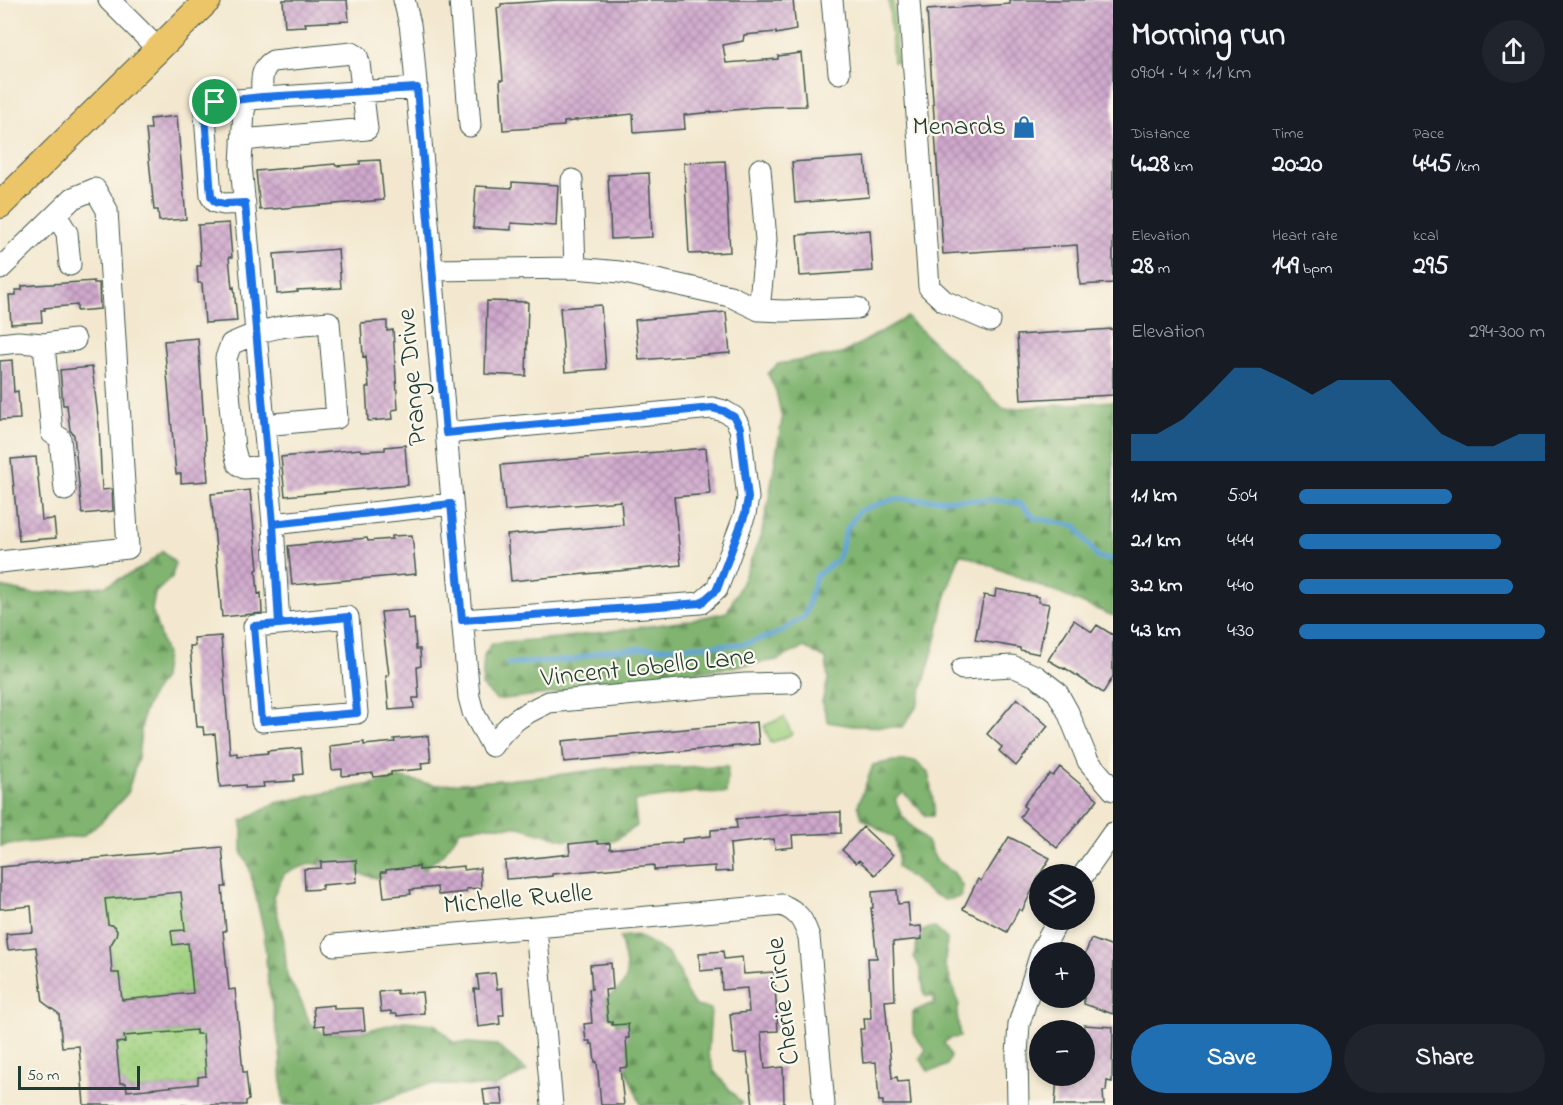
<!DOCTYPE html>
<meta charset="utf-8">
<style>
:root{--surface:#171b24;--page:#20242c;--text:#f1f3f6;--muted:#9ea1a6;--accent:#1f6fb2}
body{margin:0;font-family:"Indie Flower",sans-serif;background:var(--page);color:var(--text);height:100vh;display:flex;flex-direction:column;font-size:22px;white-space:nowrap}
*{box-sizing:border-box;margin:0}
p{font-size:20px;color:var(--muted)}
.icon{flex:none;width:33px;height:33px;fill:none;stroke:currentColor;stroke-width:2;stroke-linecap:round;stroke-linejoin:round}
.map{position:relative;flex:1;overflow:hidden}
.side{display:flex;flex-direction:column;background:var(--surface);width:450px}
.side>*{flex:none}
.tools{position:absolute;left:1029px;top:864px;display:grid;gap:12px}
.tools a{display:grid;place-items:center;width:66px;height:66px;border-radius:50%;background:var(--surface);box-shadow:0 3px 9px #0003;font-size:30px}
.scale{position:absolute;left:18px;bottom:15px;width:122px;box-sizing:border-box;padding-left:6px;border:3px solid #1f3d34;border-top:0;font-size:16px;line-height:21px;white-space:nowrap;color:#1f3d34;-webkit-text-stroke:4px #fbf7ec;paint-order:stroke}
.pin{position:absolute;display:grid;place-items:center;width:51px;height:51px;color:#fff;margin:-26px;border:3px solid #fff;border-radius:50%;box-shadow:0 2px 6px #0007}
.round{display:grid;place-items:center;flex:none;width:63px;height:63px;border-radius:32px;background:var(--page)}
.head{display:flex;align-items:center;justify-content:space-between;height:102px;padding:0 18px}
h1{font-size:33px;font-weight:800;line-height:45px}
.metrics{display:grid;grid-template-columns:repeat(3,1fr);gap:9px;height:102px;padding:6px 18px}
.metrics div{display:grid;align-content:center}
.metrics b{font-size:26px;font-weight:800}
.metrics small{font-size:16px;font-weight:400}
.metrics p{font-size:16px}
.chart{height:168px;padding:12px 18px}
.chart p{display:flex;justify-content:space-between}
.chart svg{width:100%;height:108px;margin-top:6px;fill:var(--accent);opacity:.7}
.button{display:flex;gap:12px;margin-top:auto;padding:12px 18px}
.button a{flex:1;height:69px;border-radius:36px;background:var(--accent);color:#fff;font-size:24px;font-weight:800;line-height:69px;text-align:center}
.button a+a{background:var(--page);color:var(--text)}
ul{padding:0 18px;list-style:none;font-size:20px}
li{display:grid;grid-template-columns:96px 72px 1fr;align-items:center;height:45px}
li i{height:15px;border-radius:8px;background:var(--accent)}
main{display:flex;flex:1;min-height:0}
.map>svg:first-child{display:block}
.green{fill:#a1d281;stroke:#60885a;stroke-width:1.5}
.forest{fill:url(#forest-firs);stroke:#507852;stroke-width:1.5}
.garden{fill:url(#garden-dots);stroke:#60885a;stroke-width:1.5}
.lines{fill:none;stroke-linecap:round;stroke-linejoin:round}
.stream{stroke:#62a4d6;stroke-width:5}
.building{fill:url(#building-cross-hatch);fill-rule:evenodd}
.minor-casing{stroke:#3f574b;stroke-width:23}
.major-casing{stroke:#3f574b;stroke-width:28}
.minor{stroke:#fff;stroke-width:21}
.major{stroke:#edc569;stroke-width:26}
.route-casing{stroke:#fff;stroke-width:12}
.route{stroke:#1a73e8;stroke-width:8}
.labels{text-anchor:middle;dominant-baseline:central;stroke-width:4.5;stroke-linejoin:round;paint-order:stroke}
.poi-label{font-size:27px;fill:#1f3d34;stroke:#fbf7ec;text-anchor:end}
.street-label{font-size:27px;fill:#1f3d34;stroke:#fbf7ec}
</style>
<main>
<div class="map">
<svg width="1113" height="1105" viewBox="0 0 1113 1105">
<defs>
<pattern id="forest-firs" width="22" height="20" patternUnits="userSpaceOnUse" patternTransform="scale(1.5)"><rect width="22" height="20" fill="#80b46f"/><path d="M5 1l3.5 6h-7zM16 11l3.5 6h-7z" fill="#68945c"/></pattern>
<pattern id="garden-dots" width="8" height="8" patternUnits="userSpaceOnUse" patternTransform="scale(1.5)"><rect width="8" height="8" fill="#a1d281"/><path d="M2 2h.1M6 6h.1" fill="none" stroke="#8ab570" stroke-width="1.8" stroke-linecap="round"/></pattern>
<pattern id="building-cross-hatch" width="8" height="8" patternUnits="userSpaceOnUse" patternTransform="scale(1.5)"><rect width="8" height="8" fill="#d0a9cd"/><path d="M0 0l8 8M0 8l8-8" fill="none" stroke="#a88ba7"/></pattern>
</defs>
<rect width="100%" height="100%" fill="#fbf7ec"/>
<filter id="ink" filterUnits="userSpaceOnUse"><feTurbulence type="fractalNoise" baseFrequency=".0167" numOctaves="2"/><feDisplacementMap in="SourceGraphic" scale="12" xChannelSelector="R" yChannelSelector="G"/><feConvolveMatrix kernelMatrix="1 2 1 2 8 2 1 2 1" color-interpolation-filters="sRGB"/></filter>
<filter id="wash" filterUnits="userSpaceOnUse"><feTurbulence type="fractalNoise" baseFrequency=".008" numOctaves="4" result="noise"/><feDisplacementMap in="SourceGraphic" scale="24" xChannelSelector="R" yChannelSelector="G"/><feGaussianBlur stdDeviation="1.35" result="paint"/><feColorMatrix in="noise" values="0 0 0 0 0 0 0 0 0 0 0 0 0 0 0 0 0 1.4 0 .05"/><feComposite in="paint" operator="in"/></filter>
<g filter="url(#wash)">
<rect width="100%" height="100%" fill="#f3e8cf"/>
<path class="green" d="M889,0H893L897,62H893Z
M784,717L792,734L771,743L764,726Z"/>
<path class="forest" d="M907,317L1004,409L1113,401V616L960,553L944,602L936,640L917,706L903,727L853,726L828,722L822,702L828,680L826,659L804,647L777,660L598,688L497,700L482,686L484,655L492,643L559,638L686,621L727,612L743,580L762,532L769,498L782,419L776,391L768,374L778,364L842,354Z
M163,551L175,563L172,577L155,593L152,610L166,655L163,678L152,694L143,715L138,757L127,794L101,822L83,836L0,846V587L34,594L105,586L142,568Z
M894,761H915L928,772L934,806L933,816H926L903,792L895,799L902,816L927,842L936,860L954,873L963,887L960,897L945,900L931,893L897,867L898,856L894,838L862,818L858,805L873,765Z
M728,766L726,793L696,792L634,801L637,826L614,841L566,840L519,827L488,826L461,829L443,854L421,871L377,878L312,863L285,873L273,896L284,941L287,976L302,1003L310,1023L324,1034L361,1032L404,1021L435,1024L453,1042L497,1045L527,1071L494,1087L427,1084L370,1105H283L280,1050L268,982L264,932L249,866L242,854V821L276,803L401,778L435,785L540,777L610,768Z
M934,927L947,939L945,964L959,1005L957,1013L960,1037L951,1038L944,1042L951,1057L947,1065L939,1069L928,1071L920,1058L926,1050L913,1033V1012L930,1004L933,1005L935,997L925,996C921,982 923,969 914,957L919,933L929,928Z
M637,935L667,953L680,973L687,994L695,1006L711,1009L708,1054L714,1071L742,1104L741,1105H641L628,1074L615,1020L592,1008C632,981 631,985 620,937Z"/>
<path class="garden" d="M181,892L185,930L171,931L173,944L188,943L193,993L122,1000L119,973H112L110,943L116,936C117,929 115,927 108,924L100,899Z
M196,1030V1034H203L206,1076L198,1077V1084L127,1091L120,1083L116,1043L125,1042L124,1036Z"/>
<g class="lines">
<path class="stream" d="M507,664L572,660L607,650L744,644L777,634L805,616L816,576L838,559L846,530L859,511L894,499L996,500L1020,503L1035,518L1076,526L1097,557L1113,560"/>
</g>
<g id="blocks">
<path class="building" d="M283,0H347L349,21L305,23L306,26L285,27Z
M557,0H793L796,30L776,34V32L744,35L743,41L723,45L726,63L778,59V56L801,53L806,106L763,107L684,115L685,129L634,133L633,114L575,120L576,121L564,122V126L503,130L500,80H503L497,8L501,7V4Z
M1010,0H1113V283L1080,285L1077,245L943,254L927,10L1010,4Z
M177,116L186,219L159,221L158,210H154L146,129H151L150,119Z
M865,157L869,197L795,203L792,162Z
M380,160L384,200L260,210L256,171L335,164L336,166L360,164V161Z
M725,161L730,252L689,254L684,163Z
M649,173L652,237L611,239L608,175Z
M512,182L558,185L556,226L511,223V230L473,228L476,186L512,188Z
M229,223L232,257H229L232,288L234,287L237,321L205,323L202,283H198L197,266H201L198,225Z
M870,230L873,271L800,276L797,235Z
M338,249L341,288L297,290L298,292L277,294L274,254Z
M94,281V283H99L100,309L77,311V305L44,308L45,310H41L42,322L11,324L9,295H16V290H22V286Z
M487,301L528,302L526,376L485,374Z
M601,305L606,369L565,372L560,308Z
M726,312L730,353L639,360L635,320Z
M387,321V331L393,330L398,409L392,410L393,419L368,421L366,387H369L366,356L363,357L361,323Z
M1113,329V395L1021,400L1017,335Z
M198,338L208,481L181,483V474H176L164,341Z
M12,360L14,392L18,391L20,419L0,420V361Z
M92,367L99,425L102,490L112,489L113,511L82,514L74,435L70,430L67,405H63L60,370Z
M405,445L408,485L285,496L281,457L360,449L361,451L385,450V447Z
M706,448L710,494L674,497L681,565L511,581L507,535L623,525L621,501L505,511L501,465Z
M36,457L42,520L54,519L56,538L19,541L11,459Z
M250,490L258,569L256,570L258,594L261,593L262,613L222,617L211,494Z
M412,535L416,574L292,585L288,546L367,538L368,541L392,539V536Z
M996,589L1039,597L1038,602L1049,604L1039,654L1020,650V648L975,640L984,595L995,597Z
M407,610L408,619L414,618L416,649H420L421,666L417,667L419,698H413L414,708L389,710L386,676L389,675L381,612Z
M1074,620L1092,632L1097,625L1113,635V677L1103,693L1065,668L1064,669L1048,660Z
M221,636L230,754L237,753V756L268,753L267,751L301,748L303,774L294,775V781L263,783L264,787L245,788V785L220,787L215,734L204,735L203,727H197L190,646H195L194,638Z
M1017,698L1048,726L1016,766L999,751L1002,747L987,734Z
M757,722L759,744L564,762L562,741Z
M428,736L431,762L421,763L422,769L391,772V775L374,777L373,773L342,776V769L332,770L330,746L364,742V745L395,742L394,739Z
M1060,767L1098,799L1057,848L1020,817L1026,808L1023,806L1029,797L1050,774L1053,776Z
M841,812V833L792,835L793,847L775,849L774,839L730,844L732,871L715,872V866L654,870V865L552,874V876L523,879L522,878L506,879L505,861L570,854L569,844L597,841L598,844L610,843V849L682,842V839L711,836V830L737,828L736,819L785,814Z
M863,827L893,855L875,875L859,860L856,863L842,850Z
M1009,837L1050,858L1040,874L1022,911L1019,909L1007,932L963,909L978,879L981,881L986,872H987Z
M222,847L226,887H222L226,931H223L229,990L235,989L243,1072H246L249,1100L246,1101V1105H84L79,1046L62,1047L59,1014L43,1002L36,947L8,950L6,934L33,932L31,906L0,909V867ZM181,892L185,930L171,931L173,945L188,943L193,993L122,1000L119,973H112L110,946L116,936L117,931L114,926L108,924L105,899ZM196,1030V1034H203L206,1076L198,1077V1084L127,1091L126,1083H120L116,1043L125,1042L124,1036Z
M356,860L357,882L322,885V889L305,890L304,869L321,868V862Z
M419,866V870L464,866V870L480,868L481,888L466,889V892L438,895L437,887L410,890L411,894L384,897L381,872H386V870Z
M897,890L898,904L908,903L910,927L921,926L922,939L893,942L895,1000L885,1001L892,1078L897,1077L898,1082L909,1081L911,1105H883V1101H879L876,1062L863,1063L860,1029H865L864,1018H871L868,958H877L871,908H873L872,892Z
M1091,939L1113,947V1014L1084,1004V957Z
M723,951L724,959L742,957L744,974L774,972L778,1031L761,1032L765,1069L783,1067L784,1104L753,1105L747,1053L734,1054L730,1014L749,1012L747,988L722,990L721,969L700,971L699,953Z
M611,963L613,989L605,990L608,1022H612V1025L628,1024L629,1038H626L628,1067L620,1068L624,1105H601L597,1062H595L593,1044H590V1041H586L584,1024L592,1023L589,989H592L590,965Z
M495,973L497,989L502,988L504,1015H499L500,1024L478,1027L474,989H479L477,975Z
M397,990V994L422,992L424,1013L397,1016V1014H391V1011L381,1012L379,992Z
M334,1005V1009L363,1008L365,1030L325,1033L324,1025L315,1026L313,1007Z
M1084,1025L1113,1027L1112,1082L1107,1081L1106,1091H1103L1104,1105H1055L1057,1076H1084Z
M501,1088L503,1105H485L483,1090Z"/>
</g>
</g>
<g filter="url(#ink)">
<use href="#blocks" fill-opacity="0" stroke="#3f574b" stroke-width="1.5"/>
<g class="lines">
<g class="minor-casing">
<path id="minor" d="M109,0L157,48
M404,0L410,24L413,49L469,697L473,712L492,746C510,721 521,715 549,702L745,684L790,683
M460,0L470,126
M832,0L839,73
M909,0L929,287L944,301L990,321
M417,88L249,99L244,110L241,164L273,524L451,504
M242,140L367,129L359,63L357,56L352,53L273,61C259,69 262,83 262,97
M572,180L575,268
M245,203L224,204L215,202L211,196L205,115L206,107L215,102L249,99
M56,215L67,233L70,265
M0,269L73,198L95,189L107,210L128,548L0,562
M432,270L575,268L620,272L730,296L759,310L784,311L857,308
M759,310L766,240L760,169
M0,344L18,342L44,344L75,340
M44,344L52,433L60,438L65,490
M264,425L337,418L329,322C288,325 269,326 231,344L226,358L234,449L238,464L244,468L268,466
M446,433L712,408L724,411L734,417L740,428L748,498L745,514L717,589L701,603L462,620
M273,524L279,624L254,626L262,721L357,713L348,617L279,624
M962,669L1012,666L1036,676L1057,692L1068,712L1088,761L1113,790
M1084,874L1113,833
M536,928L552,1105
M334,945L782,905C799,912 803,920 809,937L824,1105
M1041,952L1058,920
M1018,1105L1017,1055L1019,1024L1040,956"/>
</g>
<g class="major-casing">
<path id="major" d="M0,205L208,0"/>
</g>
<use href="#minor" class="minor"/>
<use href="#major" class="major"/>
</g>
</g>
<g class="lines" filter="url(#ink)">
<g class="route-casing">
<path id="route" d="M215,102L206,107L205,115L211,196L215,202L224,204L245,203L273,524L279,624L348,617L357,713L262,721L254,626L279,624L273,524L451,504L462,620L701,603L717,589L745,514L748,498L740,428L734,417L724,411L712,408L446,433L417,88L262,97L215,102"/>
</g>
<use href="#route" class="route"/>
</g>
<defs>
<g id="shop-bare" transform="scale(1.8)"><path d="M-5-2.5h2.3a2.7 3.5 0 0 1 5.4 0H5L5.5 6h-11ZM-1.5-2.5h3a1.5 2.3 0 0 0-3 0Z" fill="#1f6fb2" stroke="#fbf7ec" stroke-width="2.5" paint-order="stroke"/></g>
</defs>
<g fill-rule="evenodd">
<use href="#shop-bare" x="1024" y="127"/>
</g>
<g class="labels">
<g class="poi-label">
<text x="1006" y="127">Menards</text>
</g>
<g class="street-label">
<text transform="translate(413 377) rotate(-95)">Prange Drive</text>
<text transform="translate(648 668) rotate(-6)">Vincent Lobello Lane</text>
<text transform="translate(518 900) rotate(-5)">Michelle Ruelle</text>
<text transform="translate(784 1001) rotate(-97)">Cherie Circle</text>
</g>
</g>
</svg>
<div class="tools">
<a><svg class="icon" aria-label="layers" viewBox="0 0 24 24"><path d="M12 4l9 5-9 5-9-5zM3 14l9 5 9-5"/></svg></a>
<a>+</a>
<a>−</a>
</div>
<div class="scale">50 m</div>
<div class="pin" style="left:215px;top:102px;background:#1e9e55"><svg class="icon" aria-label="arrive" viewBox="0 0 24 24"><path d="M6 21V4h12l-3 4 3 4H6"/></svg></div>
</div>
<section class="side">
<div class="head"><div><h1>Morning run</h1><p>09:04 · 4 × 1.1 km</p></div><a class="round"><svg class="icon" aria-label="share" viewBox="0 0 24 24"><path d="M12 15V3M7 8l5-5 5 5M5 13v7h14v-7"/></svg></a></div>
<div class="metrics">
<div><p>Distance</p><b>4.28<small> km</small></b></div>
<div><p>Time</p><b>20:20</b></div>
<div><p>Pace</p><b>4:45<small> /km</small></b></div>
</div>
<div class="metrics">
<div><p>Elevation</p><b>28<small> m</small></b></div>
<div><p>Heart rate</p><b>149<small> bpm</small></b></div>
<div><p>kcal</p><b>295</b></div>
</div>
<div class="chart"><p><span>Elevation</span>294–300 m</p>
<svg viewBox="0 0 160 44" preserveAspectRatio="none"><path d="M0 44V33L10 33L20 27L30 17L40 6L50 6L60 11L70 17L80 11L90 11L100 11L110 22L120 33L130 38L140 38L150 33L160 33V44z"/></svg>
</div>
<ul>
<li><b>1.1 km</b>5:04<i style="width:62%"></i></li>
<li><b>2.1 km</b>4:44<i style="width:82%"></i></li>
<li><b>3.2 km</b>4:40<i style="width:87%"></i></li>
<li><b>4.3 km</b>4:30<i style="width:100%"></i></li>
</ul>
<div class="button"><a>Save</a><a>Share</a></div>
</section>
</main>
